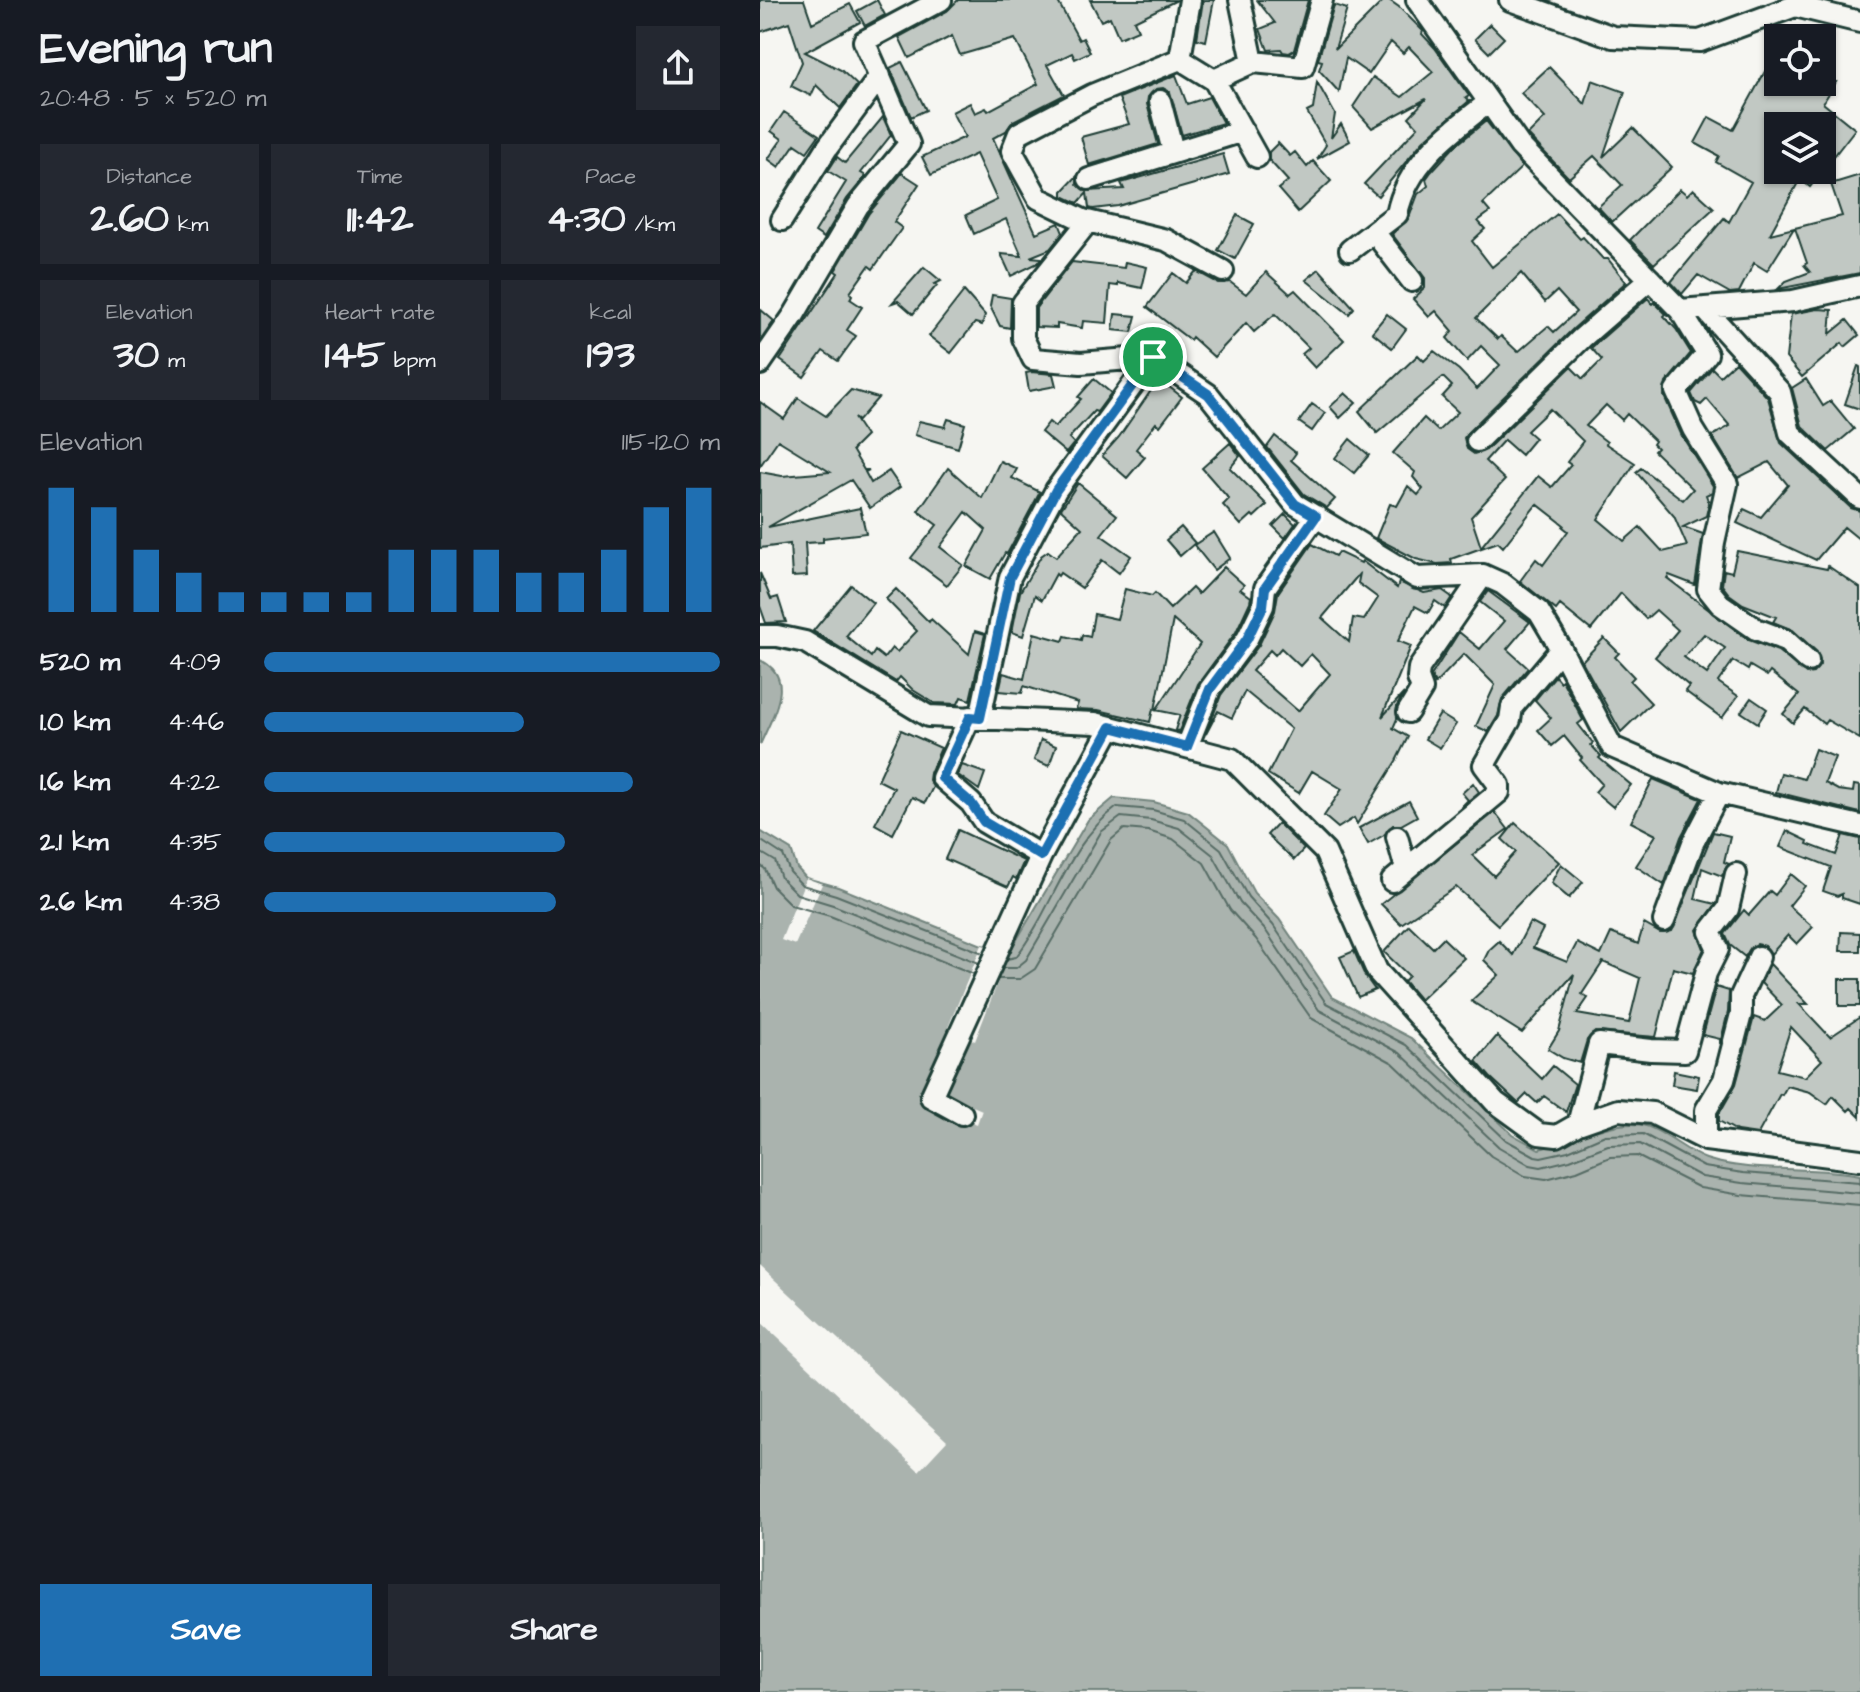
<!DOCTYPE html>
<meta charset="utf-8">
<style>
:root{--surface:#171b24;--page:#242831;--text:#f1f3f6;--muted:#9ea1a6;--accent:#1f6fb2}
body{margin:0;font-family:"Architects Daughter",sans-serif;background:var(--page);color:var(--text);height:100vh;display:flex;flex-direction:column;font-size:30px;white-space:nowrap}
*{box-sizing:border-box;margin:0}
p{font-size:26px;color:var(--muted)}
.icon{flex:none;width:44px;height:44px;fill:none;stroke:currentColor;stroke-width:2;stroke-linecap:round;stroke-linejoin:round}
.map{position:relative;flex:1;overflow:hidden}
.sheet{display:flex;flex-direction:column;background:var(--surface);width:760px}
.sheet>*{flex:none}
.controls{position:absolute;left:1004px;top:24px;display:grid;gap:16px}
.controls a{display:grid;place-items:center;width:72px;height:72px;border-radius:0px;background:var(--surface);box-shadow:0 2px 6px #0004;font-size:40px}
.pin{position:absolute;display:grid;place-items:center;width:68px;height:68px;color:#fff;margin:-34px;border:4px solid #fff;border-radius:50%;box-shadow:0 2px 8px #0007}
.round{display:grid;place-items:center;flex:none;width:84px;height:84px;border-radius:0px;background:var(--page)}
.headline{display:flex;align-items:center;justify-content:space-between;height:136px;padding:0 40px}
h1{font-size:44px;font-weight:800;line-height:60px}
.metrics{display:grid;grid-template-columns:repeat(3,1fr);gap:12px;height:136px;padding:8px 40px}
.metrics div{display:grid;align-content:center;border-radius:0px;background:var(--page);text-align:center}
.metrics b{font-size:40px;font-weight:800}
.metrics small{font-size:22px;font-weight:400}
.metrics p{font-size:22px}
.chart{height:224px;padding:16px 40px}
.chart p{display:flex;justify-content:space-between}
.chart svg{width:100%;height:144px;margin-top:8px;stroke:var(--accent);stroke-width:6}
.primary-button{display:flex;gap:16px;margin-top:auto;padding:16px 40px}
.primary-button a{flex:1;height:92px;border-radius:0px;background:var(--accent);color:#fff;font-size:32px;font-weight:800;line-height:92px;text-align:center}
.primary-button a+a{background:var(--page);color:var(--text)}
ul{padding:0 40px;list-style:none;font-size:26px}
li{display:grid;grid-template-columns:128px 96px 1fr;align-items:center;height:60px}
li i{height:20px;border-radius:10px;background:var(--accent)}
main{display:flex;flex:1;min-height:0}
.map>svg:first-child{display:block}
.water{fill:#aab3ae;stroke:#72847d;stroke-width:2}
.pier{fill:#f6f6f2}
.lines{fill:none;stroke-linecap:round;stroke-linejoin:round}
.shore{stroke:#576c65;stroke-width:2}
.building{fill:#c1c8c3;stroke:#1f3d34;stroke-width:2;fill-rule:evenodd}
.minor-casing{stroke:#1f3d34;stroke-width:26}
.minor{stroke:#f6f6f2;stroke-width:20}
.route-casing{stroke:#fff;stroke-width:16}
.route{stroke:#1f6fb2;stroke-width:10}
</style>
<main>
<section class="sheet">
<div class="headline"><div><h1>Evening run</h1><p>20:48 · 5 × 520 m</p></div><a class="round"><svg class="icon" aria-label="share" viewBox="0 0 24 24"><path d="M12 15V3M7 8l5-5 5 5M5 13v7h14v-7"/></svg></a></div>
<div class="metrics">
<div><p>Distance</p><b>2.60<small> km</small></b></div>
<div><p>Time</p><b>11:42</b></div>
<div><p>Pace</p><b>4:30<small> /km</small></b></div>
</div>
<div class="metrics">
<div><p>Elevation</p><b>30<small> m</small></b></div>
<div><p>Heart rate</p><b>145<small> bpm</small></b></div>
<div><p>kcal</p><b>193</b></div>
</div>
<div class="chart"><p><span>Elevation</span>115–120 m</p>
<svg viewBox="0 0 160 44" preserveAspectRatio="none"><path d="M5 44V6M15 44V12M25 44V25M35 44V32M45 44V38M55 44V38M65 44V38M75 44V38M85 44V25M95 44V25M105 44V25M115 44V32M125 44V32M135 44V25M145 44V12M155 44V6"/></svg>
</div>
<ul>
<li><b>520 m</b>4:09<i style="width:100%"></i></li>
<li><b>1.0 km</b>4:46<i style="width:57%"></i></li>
<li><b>1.6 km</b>4:22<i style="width:81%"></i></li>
<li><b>2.1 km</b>4:35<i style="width:66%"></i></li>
<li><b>2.6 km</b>4:38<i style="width:64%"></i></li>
</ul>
<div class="primary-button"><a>Save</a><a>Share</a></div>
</section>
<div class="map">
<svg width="1100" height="1692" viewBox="0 0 1100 1692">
<rect width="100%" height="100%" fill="#f6f6f2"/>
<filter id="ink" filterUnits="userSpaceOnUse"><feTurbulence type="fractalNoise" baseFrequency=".0125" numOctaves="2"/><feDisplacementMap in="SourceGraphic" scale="16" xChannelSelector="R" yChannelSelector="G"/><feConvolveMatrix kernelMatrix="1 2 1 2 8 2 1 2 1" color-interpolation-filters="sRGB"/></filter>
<g filter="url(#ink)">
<path class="water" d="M0,660C38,678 12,716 0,745Z
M354,798L394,802L428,812L468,844L494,893L519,919L572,997L651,1038L752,1134L779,1149C808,1142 858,1117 886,1126C904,1131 926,1152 946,1159C992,1174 1052,1165 1100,1175V1692H0V831L31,850L37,868L46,878L78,887L222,945L250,951L328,820Z"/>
<path class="pier" d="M46,878L62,884L35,945L21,940Z
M222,945L250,951L215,1041L206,1037L182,1093L222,1110L217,1124L162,1100L191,1029L188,1027Z
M0,1266L187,1441L159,1471L0,1321Z"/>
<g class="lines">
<path class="shore" d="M0,840L23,855L30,872L42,885L76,895L223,953
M0,852L15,861L21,878L37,894L73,905L219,963
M0,865L5,869L13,887L31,905L70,916L214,974
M247,959L256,957C293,909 307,844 357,807L393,810L424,819L461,849L488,897L513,925L566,1003L646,1045L746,1140L775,1156L781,1157L808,1151L845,1135L883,1134L944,1167L983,1173L1100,1182
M243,968H256L266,960L341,832L361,817L391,820L419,828L453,855L480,903L506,931L559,1010L640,1053L739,1147L770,1165L781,1167L810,1160L848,1145L880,1144L942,1177L982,1183L1100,1193
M238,979H260L275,969L351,840L364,829L388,831L413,839L444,863L470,910L496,939L551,1018L633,1063L731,1156L765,1176L786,1179L817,1171L850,1157L877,1156L940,1188L981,1195L1100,1205"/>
</g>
<path class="building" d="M0,0H44L52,23L90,4L100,22L45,52L81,70L97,85L80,108L56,85L51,96L31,86L42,62L29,22L0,32Z
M117,0L125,15L105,26L97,11Z
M198,0H297L319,40L323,38L330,52L315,59L312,53L287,65L304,95L253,121L246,131L233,138L276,233L299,223L303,233L290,249L270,257L282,258L278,263L251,276L241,254L262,256L246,219L214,234L206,215L237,200L216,154L171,175L162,157L205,137L192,112L210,103L215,113L226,108L228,111L278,84L255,39L200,55L192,36L149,58L139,37L187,11Z
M330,0H417L374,21L378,30L359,38L350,17L341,21Z
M443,0H454L446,41L437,39Z
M497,0H548L534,50L529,53L523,52L521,49L508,50L500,29L515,23Z
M624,0H629L639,7L663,31L662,34L675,48L709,96L706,98L709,101L663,141L618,196L604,184L658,127L649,117L666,99L612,128L593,107L613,77L642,97L673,72L649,47L643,53L631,42L609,74L586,58L579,92L559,70L562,61L558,60L574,5L587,9L575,49Z
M730,24L744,38L729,53L715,39Z
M142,62L166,110L151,117L130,68Z
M1008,66L1018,72V82H1076L1063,103L1095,129L1050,187L1040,179L1010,234L1034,228L1007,271L994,263L979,292L970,293L938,275L922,294L911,282L964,218L969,222L991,182L956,162L959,156L935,143L949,117L973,130ZM1018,126H1062V170H1018Z
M789,67L825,104L832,80L865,92L843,157L873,128L912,167L852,222L838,207L862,185L834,156L809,178L768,135L785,118L761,93Z
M416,75L427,104L449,97L463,123L422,135L410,92L403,88L396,89L388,97L387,104L398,144L329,165L321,137L369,124L359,98Z
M557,82L575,114L571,138L581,124L590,141L557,159L566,145L547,112L553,109Z
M24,112L59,135L47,152L35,144L19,167L8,159L22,139L11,131Z
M123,117L131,135L101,173L106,176L87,199L64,238L55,232L86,182L68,171L77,157L85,163Z
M726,121L762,167L723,204L730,212L718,221L725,229L712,241L732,267L797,214L820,239L823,237L843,259H848L866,282L813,329L708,432L704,438L707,449L714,454L726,450L811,367L823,379L842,360L831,348L888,298L892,304L894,302L906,314L904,316L916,329L931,353L906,383L904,396L922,436L953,486L952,492L946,495L949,503L946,516L923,527L943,534L935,585L909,575L907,578L989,640L1018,651L1046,674L1053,673L1060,665L1057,652L1033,630L1013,622L1016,617L983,604L969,594L962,585L964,570L972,572L977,551L1067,569L1068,566L1100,588V739L1067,720L1064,724L1045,709L1033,723L1023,714L1039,695L1010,672L1007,676L990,666L988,670L973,661L958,682L978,696L962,718L925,691L929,686L895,657L918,630L896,610L886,619L861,593L831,630L800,605L796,610L760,581L776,559L783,565L808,531L803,527L804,525L777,504L743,547L738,542L691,559L692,563L677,564L656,559L616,538L630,504L637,506L648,486L658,495L663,489L653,477L655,472L633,453L664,418L678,431L698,412L682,397L692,386L683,377L617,433L599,411L658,355L664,361L674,351L699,370L717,389L740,365L721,346L707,361L687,338L693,331L676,311L669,317L653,299L665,288V278L632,234L649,218L658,194L668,186L666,179L671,172L694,147ZM761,273L785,302L797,291L816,312L794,332L788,326L758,352L741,336L738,339L716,318ZM846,405L862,420L867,414L895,441L893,444L897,448L894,451L933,489L923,500L881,468L876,472L914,516L927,546L903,552L880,527L864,541L838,519L875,463L846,444L847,442L826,426ZM790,409L823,441L807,462L811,465L792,487L778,476L721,547L711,517L745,480L725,461L744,440L761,455L775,438L767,431ZM944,634L965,648L947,674L924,657Z
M518,143L530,156L535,152L547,167L553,161L571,181L538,212L518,189L528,181L509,160V152Z
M463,154L469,174L358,206L333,209L329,208L327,193L318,203L303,196V191L317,176V184L325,191L364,189L361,183Z
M142,173L159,184L134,222L142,228L113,269L109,266L90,293L92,295L90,299L102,307L87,330L96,336L78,361L63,351L44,377L20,360L78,273L75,271L109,213Z
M1100,175V273L1018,289L1026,281L1050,272L1044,265L1047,263L1035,228L1082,216L1071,184Z
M920,189L927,195L933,189L954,208L894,264L870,240Z
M477,215L494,224L475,259L458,250Z
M312,262L364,268L365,262L387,267L382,288L358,283V286L350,285L347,323L323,321L322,328L297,324V328L276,327V308Z
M164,267L181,281L175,284L177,285L153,314L138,301L132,303Z
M559,269L594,308L589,314L546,280Z
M436,271L458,283L470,282L486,294L506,272L530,294L535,290L584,340L555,368L542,354L549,348L515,314L494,332L486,323L454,357L432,337L430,340L387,307L413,273L426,283Z
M204,291L225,315L222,325L215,323L191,353L169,336Z
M232,295L251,298L250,328L240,326L230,306Z
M0,309L14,321L0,341Z
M1058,309L1072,310L1070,334L1087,320L1099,335L1085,347L1082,343L1042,377L1026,358L1031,314Z
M355,314L376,316L372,332L353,330Z
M627,314L646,329L632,348L612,332Z
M975,362L1008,398L1021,443L1091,508L1100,511V540L1084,527L1056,560L977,523L984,509L1001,517L1028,485L1009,462L978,478L952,436L970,426L947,399L941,405L935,402L931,393L952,368L960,376Z
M1098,366L1100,367V409L1085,404Z
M271,372L293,374L296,386L269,391L266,373Z
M334,379L351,393L337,412L334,411L309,438L314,443L306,453L281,432L289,422L295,427L321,399L318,397Z
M399,379L422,397L400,426L396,423L376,449L385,457L367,478L342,456L359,437Z
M1046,379L1063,406L1071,401L1094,429L1068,451L1042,426L1032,388Z
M91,390L118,398L98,421L94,418L106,436L92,450L104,470H109L105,472L111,483L129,471L140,487L110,508L91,480L8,527L100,508L106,533L63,538V542L45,543L47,576L32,577L30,544L0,548V472L22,476L70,472L18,440L0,466V402L24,419L38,398L66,416Z
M585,393L596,403L580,418L570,407Z
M552,404L565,413L552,431L539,422Z
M188,419L205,424L198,448L155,435L159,421L185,427Z
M515,436L536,453L531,460L575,499L567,508L544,494L507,447Z
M590,439L609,455L594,473L575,458Z
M470,443L480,456L470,468L507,505L494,517L492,515L481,525L463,505L469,499L442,468Z
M240,461L257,469L252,478L280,492L247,554L245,553L230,579L206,566L226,530L206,512L180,547L203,565L187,585L151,558L177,525L158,511L188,468L222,498Z
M318,483L357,515L341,535L371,556L359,573L342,560L322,588L300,573L298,576L296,574L282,600L275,595L263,636L252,632L260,592L281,556L288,551L296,557L322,528L301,509Z
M525,514L535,524L525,538L513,526Z
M421,527L435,543L420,556L406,540Z
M454,532L470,558L454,570L434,545Z
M552,544L575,556L578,552L601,563L602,561L637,588L639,582L664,593L682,590L692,597L685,608L675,601L668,613L655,606L638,641L651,646L622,717L644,693L637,706V719L633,728L648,737L636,761L597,824L594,818L578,828L564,816L582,789L552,771L539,793L508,774L531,729L485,691L472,718L458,711L446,734L461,695L499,645L515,611L518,593ZM600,573L598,583L618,598L604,620L593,618L589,642L562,618ZM521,648L540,666L551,654L570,674L538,711L492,671L510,650L515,655Z
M464,567L484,585L480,589L491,597L490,602L476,632L438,684L419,731L415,730L420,715L396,710L440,644L413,620L395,710L393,709L390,722L338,710L316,709L318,703L264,686L262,693L239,691L243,673L264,679L274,633L303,641L305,636L321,640L322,635L330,637L334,614L357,619L365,589L392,596L395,593L410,609L432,588L438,594Z
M0,573L11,599L18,597L26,622L6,623L0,606Z
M91,585L113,603L86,636L111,657L115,651L124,658L132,648L137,652L157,631L126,599L136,589L169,622L171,619L209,654L215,631L225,634L210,700L201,697L198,704L174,703L153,690L140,677L136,682L53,631Z
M728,591L770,622L747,649L768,668L742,699L738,716L728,732L716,726L735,685L704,654L675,684L671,676L699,632L720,649L744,621L720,602Z
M844,638L859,653L855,657L874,677L870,681L891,703L861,732L822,661Z
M795,676L800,682L802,680L823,720L818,724L833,743L831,745L841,756L839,758L871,785L853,807L835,792L842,784L820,760L822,758L804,736L792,746L778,730L791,718L775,700Z
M991,698L1007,709L998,723L981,712Z
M680,714L696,724L680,748L665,739Z
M141,730L181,748L170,773L169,780L173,787L165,803L152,797L133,834L115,824L134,788L118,780Z
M281,740L296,746L289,766L274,760Z
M1055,749L1075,757L1065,783L1078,790L1093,792L1094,785L1100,786V813L1016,792L1021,773L1044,779Z
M202,765L225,773L219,790L198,775Z
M893,779L941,799L921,837L904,885L876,866L896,835L871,822Z
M713,783L719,792L702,806L708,800L702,793Z
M649,801L657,816L641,825H633L624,835L608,844L599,828Z
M735,812L748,829L712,855L734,876L756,852L742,839L755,823L799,862L738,925L696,887L641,924L621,904Z
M518,823L544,849L534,860L507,835Z
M198,830L264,861L256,879L253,877L248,887L185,859Z
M1027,831L1048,841L1047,844L1076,855L1083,835L1100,839V904L1082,898V894L1077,896L1063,891L1071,867L1020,847Z
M953,832L970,836L964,862L969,864L962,876L942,868L935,899L956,904L937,930L944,949L933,973L913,968L896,1037L835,1032L827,1040L820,1063L803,1058L788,1049L799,1031L814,974L762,1033L711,1001L739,975L724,960L729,950L739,941L753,955L770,922L783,929L773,948L807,962L817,943L841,955L851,933L878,944L884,924L900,933L912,931ZM843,962L880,978L869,1023L817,1014L828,998L822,994Z
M801,864L823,882L809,898L791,883Z
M1031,874L1045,886L1029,906L1053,927L1037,944L1028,935L1011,954L1005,946L997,944L991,947L985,957L970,945L965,934L984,910L989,915L1010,891L1015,895Z
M649,925L673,948L683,938L704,958L660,1000L644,981L649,976L624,952Z
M1081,932L1100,933V951H1080Z
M594,951L605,976L615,990L598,997L580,957Z
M1010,964L1048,1004H1039L1070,1037L1100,1017V1117L1091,1108L1088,1111L1073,1096L1067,1104L1050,1092L1027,1086L1022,1095L1020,1094L998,1134L977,1131L959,1121V1114L976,1084L994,1017L1005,1021L1022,1005L1001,983ZM1031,1027L1062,1060L1045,1077L1017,1070Z
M1079,979H1100V1006H1079Z
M956,987L969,991L968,1012L960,1044V1039L943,1035Z
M737,1036L782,1079L793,1066L815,1084L806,1112L784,1096L777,1103L767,1094L758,1103L730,1077L716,1061Z
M914,1071L939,1076L937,1089L912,1085Z"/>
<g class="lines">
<g class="minor-casing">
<path id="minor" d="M430,0L420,59L332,95L259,133L252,151L278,198L323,220L406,240L463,271
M657,0L760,146L920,310L1033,301L1100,286
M750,0L853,37L940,41L1035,6L1100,22
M420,59L454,80L493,62L480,0
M493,62L543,67L562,0
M454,80L497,157
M400,101L413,151
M329,179L483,131
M22,220L67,148L120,76
M323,220V228L263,303V338L273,359L321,363L393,357L448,394L535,504L657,578L723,575L743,584L779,612L801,649L852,747L959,793L1100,826
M614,232L652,281
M590,250L637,214C647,163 690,132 729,102
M944,308L1020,392L1030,433L1100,498
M920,310L947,354L916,391L933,429L967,484L954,542L948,589L960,604L996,629L1025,640L1048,661
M0,364L34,315L98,206L149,144L104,41L181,0
M717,441L822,338L890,279
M0,636H17L45,642L168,716L335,723L472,759L565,852L617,971L735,1102L779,1134L797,1136L818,1124L858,1110L892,1113L946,1140L1100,1160
M648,712L662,689L658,678L659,668L723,575
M210,717L182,778L211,803L224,822L281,856L351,727
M220,718L250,577L296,490L393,357
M427,747L450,689L487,639L503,606L505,588L556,516
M637,837L646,869
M632,881L739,792V785L724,765L750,720L752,707L801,649
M904,921L933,843L959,793
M202,1114L171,1097L281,856
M818,1124L839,1044L891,1050L925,1051L946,973L958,949L950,932L968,909L976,874
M946,1140V1110L964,1080L981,1014V996L999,957"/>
</g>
<use href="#minor" class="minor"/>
</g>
</g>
<g class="lines" filter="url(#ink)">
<g class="route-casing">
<path id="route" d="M393,357L448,394L535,504L556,516L505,588L503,606L487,639L450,689L427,747L351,727L281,856L224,822L211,803L182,778L210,717L220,718L250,577L296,490Z"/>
</g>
<use href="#route" class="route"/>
</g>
</svg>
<div class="controls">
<a><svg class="icon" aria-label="locate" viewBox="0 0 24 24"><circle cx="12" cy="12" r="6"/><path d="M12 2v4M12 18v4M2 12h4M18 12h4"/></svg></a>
<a><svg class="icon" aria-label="layers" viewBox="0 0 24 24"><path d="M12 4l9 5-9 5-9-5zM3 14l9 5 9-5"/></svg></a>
</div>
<div class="pin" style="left:393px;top:357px;background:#1e9e55"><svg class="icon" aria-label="arrive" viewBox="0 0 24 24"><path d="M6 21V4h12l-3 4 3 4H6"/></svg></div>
</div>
</main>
